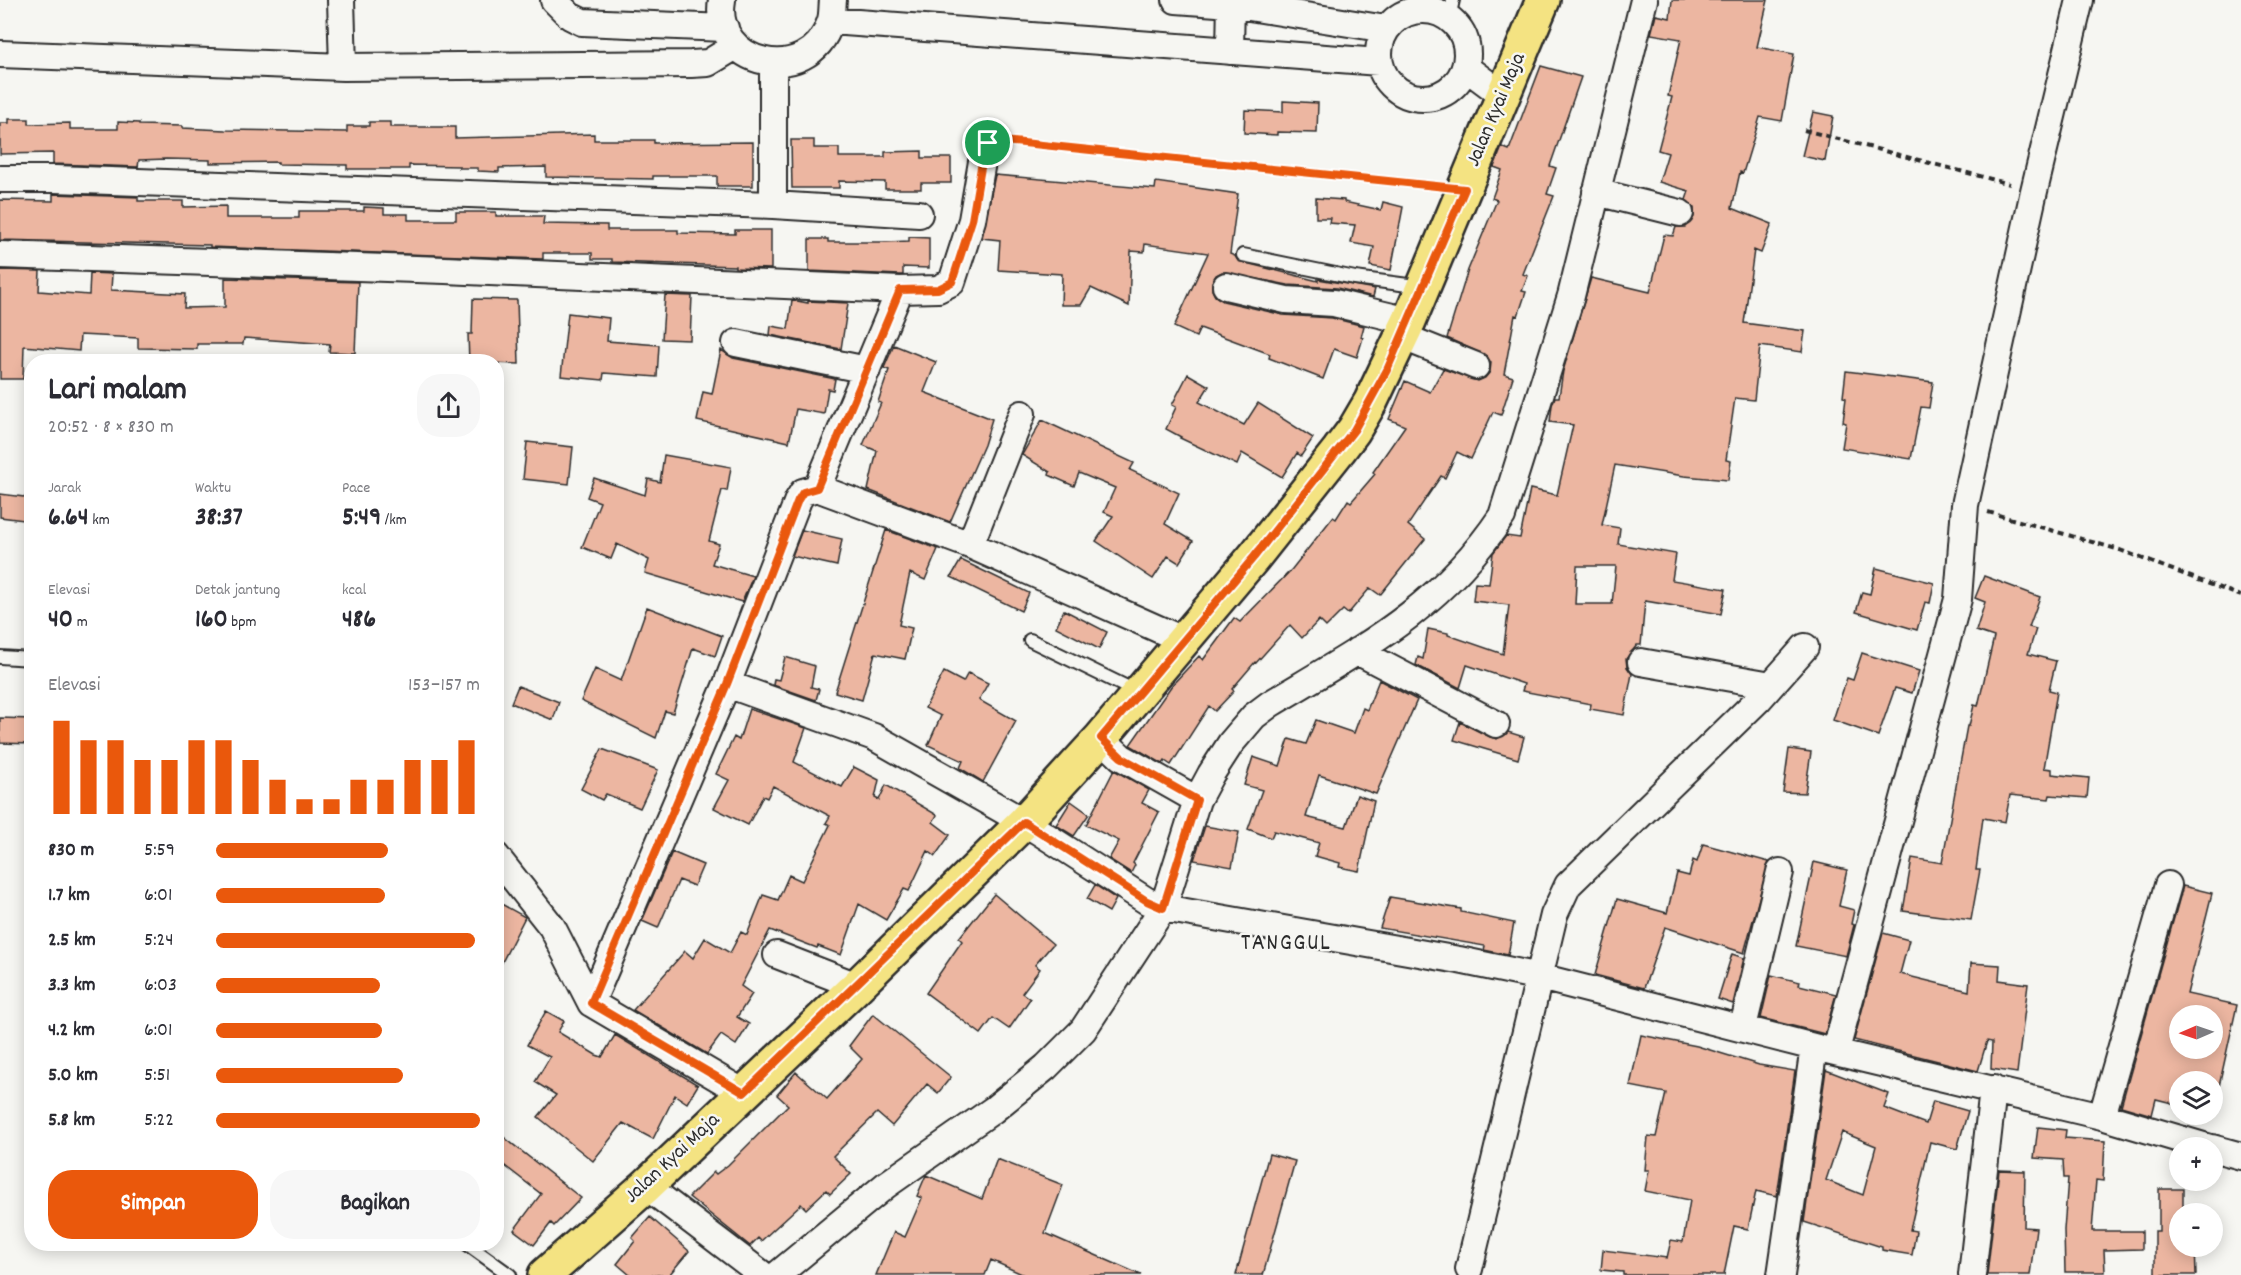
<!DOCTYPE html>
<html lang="id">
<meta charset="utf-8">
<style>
:root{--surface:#fff;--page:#f7f7f7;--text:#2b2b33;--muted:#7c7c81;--accent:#ea580c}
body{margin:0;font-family:Dekko,sans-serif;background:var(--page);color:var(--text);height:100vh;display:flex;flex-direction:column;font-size:22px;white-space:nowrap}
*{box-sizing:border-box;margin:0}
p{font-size:20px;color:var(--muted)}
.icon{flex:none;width:33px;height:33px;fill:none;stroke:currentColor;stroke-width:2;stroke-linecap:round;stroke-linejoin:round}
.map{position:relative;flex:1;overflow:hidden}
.details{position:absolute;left:24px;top:354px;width:480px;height:897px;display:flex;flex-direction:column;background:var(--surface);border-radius:24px;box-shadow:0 3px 15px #0003}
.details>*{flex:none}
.needle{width:39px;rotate:268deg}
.buttons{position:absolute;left:2169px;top:1005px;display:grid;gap:12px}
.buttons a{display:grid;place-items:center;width:54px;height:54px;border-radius:50%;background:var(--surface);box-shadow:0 3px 15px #0003;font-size:30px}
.pin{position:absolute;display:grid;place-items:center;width:51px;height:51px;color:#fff;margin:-26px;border:3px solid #fff;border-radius:50%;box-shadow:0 2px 6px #0007}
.round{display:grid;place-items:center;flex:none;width:63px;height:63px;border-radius:24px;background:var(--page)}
.head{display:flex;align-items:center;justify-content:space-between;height:102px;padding:0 24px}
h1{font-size:33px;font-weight:700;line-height:45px}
.figures{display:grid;grid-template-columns:repeat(3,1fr);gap:9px;height:102px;padding:6px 24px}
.figures div{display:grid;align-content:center}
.figures b{font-size:26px;font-weight:700}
.figures small{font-size:16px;font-weight:400}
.figures p{font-size:16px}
.chart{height:168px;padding:12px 24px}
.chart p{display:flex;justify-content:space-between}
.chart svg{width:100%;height:108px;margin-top:6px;stroke:var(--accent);stroke-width:6}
.primary-button{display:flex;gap:12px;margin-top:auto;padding:12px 24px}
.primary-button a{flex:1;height:69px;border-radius:24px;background:var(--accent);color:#fff;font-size:24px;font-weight:700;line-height:69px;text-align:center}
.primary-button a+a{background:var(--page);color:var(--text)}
ul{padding:0 24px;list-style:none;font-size:20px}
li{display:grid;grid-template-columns:96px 72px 1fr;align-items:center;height:45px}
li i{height:15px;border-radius:8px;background:var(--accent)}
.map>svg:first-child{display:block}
.building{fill:#ecb6a1;stroke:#2b2b2b;stroke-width:1.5;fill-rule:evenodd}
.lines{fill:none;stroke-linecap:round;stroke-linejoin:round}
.lane-casing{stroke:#2b2b2b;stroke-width:16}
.street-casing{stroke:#2b2b2b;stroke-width:30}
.primary-casing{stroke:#2b2b2b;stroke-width:38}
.path{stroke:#2b2b2b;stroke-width:4;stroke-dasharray:6 4.5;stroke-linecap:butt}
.lane{stroke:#f6f6f2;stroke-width:12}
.street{stroke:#f6f6f2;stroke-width:26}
.primary{stroke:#f4e382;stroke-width:33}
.route-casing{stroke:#fff;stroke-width:12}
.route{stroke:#ea580c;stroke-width:8}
.labels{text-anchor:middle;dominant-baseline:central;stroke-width:5;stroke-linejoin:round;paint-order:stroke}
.street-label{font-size:21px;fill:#2b2b2b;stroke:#f6f6f2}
.quarter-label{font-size:24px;letter-spacing:1.5px;fill:#2b2b2b;stroke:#f6f6f2}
</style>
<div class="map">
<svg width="2241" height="1275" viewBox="0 0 2241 1275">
<rect width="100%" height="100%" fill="#f6f6f2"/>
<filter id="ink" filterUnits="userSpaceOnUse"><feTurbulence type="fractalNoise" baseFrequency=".0167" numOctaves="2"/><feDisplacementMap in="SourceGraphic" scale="12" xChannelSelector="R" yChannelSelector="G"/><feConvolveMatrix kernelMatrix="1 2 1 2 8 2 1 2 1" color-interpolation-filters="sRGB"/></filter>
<g filter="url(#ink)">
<path class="building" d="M1672,0H1768L1757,47L1794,54L1782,121L1760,117L1743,173L1740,172L1732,208L1772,224L1761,253L1754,250L1744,323L1805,331L1802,352L1760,346L1754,400L1735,398L1726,460L1731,461L1728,480L1684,476L1615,465L1602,525L1620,528L1618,544L1676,554L1672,580L1726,589L1721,614L1645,601L1641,645H1637L1626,659L1627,667L1632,674L1624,715L1590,709L1591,704L1522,691L1524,684L1467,665L1460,688L1416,665L1418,657L1423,659L1428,629L1448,633V635L1503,654L1509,605L1473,601L1475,583L1489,584L1493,553L1506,536L1520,538L1530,489L1557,495L1573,425L1550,422L1552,405L1555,397H1559L1563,371L1591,278L1650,292L1664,235L1673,236L1676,227H1685L1694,217V208L1686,200L1689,191L1659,182L1668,153L1658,150L1672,97L1668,96L1681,39L1651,34L1656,15L1670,18ZM1577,566H1616L1612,604H1575Z
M1541,66L1581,77L1550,166L1556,168L1547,194L1554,196L1523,274L1528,276L1522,291L1526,292L1518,316L1515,315L1504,374L1513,377L1501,415L1493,412L1471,459L1457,452L1445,478L1441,476L1408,525L1425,539L1380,595L1370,588L1348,614L1343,610L1326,627L1319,620L1302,638L1290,625L1256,663L1255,662L1232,689L1234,691L1215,711L1209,706L1171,765L1165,761L1163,764L1130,745L1172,685L1199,656L1203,660L1234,618L1240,622L1292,569L1333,517L1336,519L1348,500L1351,502L1375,474L1373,472L1405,426L1389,419L1405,381L1430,392L1443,369L1478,381L1485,378L1490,372L1491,363L1487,356L1447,338L1468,270L1497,200L1492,198L1502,170L1494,167L1502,147L1509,150Z
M1283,101L1318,103L1317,133L1277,132V135L1244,133L1245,110L1283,112Z
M1813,112L1833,116L1825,161L1802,156Z
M9,119H29V124L70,123V129H118V122L139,123V125L182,126V128L225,130L347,132V126H369V122H390V127H455V138L594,134V140H654V143L753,142V186H717V176H653V179L546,177V167L499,168V172L478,171V168H459V166L409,165V169H347V165L278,164V162L210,163V160L166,159L139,160L138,167L53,164V153L0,154V123H9Z
M791,140H814V148H839V157H885V152L922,151V158H951V183H921V189H885V182L839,181V188H792Z
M995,175L1155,189L1156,182L1238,194L1230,254L1235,256L1238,261L1318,281V279L1375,289L1373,297L1337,288L1288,285L1222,272L1216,275L1212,282V290L1215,296L1223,301L1283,315L1332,318L1364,326L1361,337L1363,338L1357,357L1334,349L1323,379L1269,358L1270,354L1200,328L1196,337L1174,327L1208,253L1145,244L1144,252L1131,251L1129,306L1091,288L1081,305H1061L1062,274L998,270L1000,240L982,238Z
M53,194L138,197V201H183V207L226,206V218H299V211H364V207L384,208V214H408V220H456V212H496V216H544L543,224L607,225V230H678V233L735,234V230H771V269L735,268V266L612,262V259H592V253H543V259L210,247V245L0,240V200L53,201Z
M1316,198L1344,200V202L1381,210L1383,202L1403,207L1391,270L1370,266L1374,247L1351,243L1355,225L1329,223L1330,218H1316Z
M909,237L929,238V268L903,267V275H900L809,271V239H828V242H887L909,241Z
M0,270L40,271L39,291L89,295L90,273L112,274L111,290L185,294L184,308L225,307V278L358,282L355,353L329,352L330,344L244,338L243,344H197V349L138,348V338L80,335L79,351L24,346L23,379H0Z
M665,295L692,296L690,340L662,339Z
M473,299L517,300L519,364L469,362L468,334H472Z
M792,300L808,303V301L848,303L841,349L770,335L771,326L788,329Z
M568,313L609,318L607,341L659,345L657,377L604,373L603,380L561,376Z
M894,345L936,362L924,392L992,419L984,445L950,522L868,490L877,451L863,445L881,403L878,402L889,370L884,368Z
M721,350L733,358L835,379L833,390L828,389L824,414L796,409L789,442L697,421L703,392L712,394Z
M1846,371L1933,382L1929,408L1921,407L1911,459L1842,448L1846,423L1843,422L1846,398L1843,397Z
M1188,374L1209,386L1199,402L1244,425L1258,403L1313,438L1301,456L1297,453L1282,477L1242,453L1237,465L1180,438L1181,437L1166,429L1176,407L1172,405Z
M1042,420L1134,463L1130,470L1179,493L1165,524L1193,541L1179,563L1168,556L1153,579L1096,541L1113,516L1104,512L1115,488L1079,473L1074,486L1049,475L1050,472L1022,455Z
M527,442L573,447L569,484L523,479Z
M664,455L731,467L727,491L722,490L709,541L719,544L712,564L753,576L742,602L645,573L649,560L617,544L611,559L582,547L600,502L587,497L594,478L645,495L648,479L660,482Z
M0,494L32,498V521L0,517Z
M802,530L842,539L837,566L792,556Z
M886,530L938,549L925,580L910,573L899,625L912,628L905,659L875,653L862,700L835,692Z
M961,560L1029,593L1021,611L951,577Z
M1876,568L1934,583L1930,603L1925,602L1917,630L1856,612L1862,592L1870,594Z
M1984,576L2040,597L2029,627L2036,629L2028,654L2056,661L2049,690L2057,692L2044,768L2052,769V774L2089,778L2087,798L2050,795L2049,799L2010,795L2005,822L1983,818L1976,870H1980L1971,920L1903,911L1912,858L1942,863L1967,726H1969L1974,705L1978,706L1994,637L1976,631L1985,602L1975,598Z
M647,607L722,636L715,656L693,648L673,713L665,711L656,738L581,701L595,669L621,681Z
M1064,610L1107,632L1099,649L1056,627Z
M1862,653L1919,671L1912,693L1895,688L1878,736L1833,720L1847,678L1853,680Z
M785,657L815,666L811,687L819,689L816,700L773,685L774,679L779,680Z
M944,672L963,682L968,673L988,683L979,700L1016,721L983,782L960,768L963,761L928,745L941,716L925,708Z
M1379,680L1417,700L1376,794L1319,775L1306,817L1346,827L1357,795L1374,801L1359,871L1339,867L1340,863L1315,856L1319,843L1274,831L1271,838L1248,829L1262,790L1244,785L1253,757L1280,766L1289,739L1306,744L1316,720L1354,733L1363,708L1367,710Z
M518,686L559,702L553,720L511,703Z
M749,709L806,728L794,762L842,787L854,767L879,780L875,798L879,800L886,785L937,815L933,822L950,835L935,856L928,851L909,891L904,889L886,920L859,904L841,955L818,946L817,948L770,930L741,986L752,994L737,1017L749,1024L736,1045L721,1035L707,1054L633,1010L685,951L693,958L705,938L730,953L741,932L747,935L763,895L778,900L789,875L802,881L830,825L826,823L830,816L773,786L767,798L763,796L748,825L714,808L729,780L716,774L734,737L739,740Z
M0,718L32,719V744L0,743Z
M1460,722L1490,737L1497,739L1508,732L1524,737L1518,759L1454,740Z
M602,749L658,770L640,808L606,794L602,800L581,789Z
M1789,749L1811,752L1805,793L1783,792Z
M1114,770L1149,790L1142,803L1159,812L1133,863L1135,865L1131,873L1109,859L1119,841L1086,825Z
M1071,801L1089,814L1074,836L1056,825Z
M1205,826L1239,832L1232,867L1194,860Z
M1703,844L1769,862L1744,953L1665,927L1644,988L1595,975L1617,899L1667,913L1677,873L1689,876L1693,860L1697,862Z
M672,852L703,865L694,886L679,880L658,928L642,921Z
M1814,862L1847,870L1839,906L1854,910L1851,924L1854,925L1846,956L1796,946Z
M1095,885L1116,899L1109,912L1087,899Z
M2183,886L2212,893L2187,994L2237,1005L2214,1109L2212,1082H2180V1105L2156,1099L2152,1115L2121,1106ZM2180,1016H2212V1048H2180Z
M994,894L1053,944L1035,965L1040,969L1022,993L1030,999L1009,1029L993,1018L981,1034L926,993L962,941L959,938Z
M1390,897L1461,909V912L1514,923L1508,955L1484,950L1485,946L1380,928Z
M496,901L525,917L496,974Z
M1883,933L1909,940L1900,974L1969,991L1971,963L2000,965L1999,980L2028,984L2017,1073L1991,1069L1992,1042L1987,1041L1978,1071L1854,1040Z
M1732,954L1744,958L1733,1004L1718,999Z
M1771,975L1800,982L1799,985L1836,994L1825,1034L1761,1018Z
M546,1011L564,1021L558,1032L596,1055L602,1057L615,1035L698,1085L687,1103L675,1095L653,1139L623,1123L593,1161L538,1117L556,1095L535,1082L550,1057L527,1045Z
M873,1014L951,1077L938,1093L927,1084L892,1126L877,1113L833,1156L851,1174L830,1194L826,1190L806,1209L801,1204L761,1241L758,1238L750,1246L689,1197L714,1172L716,1174L728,1165L788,1105L777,1095L796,1072L827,1099L862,1059L849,1046Z
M1641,1035L1697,1046L1759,1065L1795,1071L1777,1196L1756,1191L1748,1229L1734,1226L1724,1275H1623V1272L1601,1270L1603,1250L1667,1258L1671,1240L1683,1242L1690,1200L1645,1191L1649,1170H1645L1648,1136L1656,1137L1666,1093L1630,1086Z
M1826,1070L1889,1094L1884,1108L1926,1124L1933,1101L1968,1111L1957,1149L1930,1142L1910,1230L1916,1231L1912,1255L1882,1250V1247L1804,1222ZM1842,1132L1876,1146L1863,1195L1826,1180Z
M2038,1127L2066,1130L2065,1138L2105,1141L2103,1181L2096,1180L2092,1231H2142V1249L2104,1250L2105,1272H2065L2064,1230L2068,1178H2064L2063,1160L2034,1158Z
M496,1131L581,1198L554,1226L551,1223L534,1245L514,1230L541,1194L496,1159Z
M1269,1154L1295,1161L1263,1275H1236Z
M997,1159L1063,1185L1045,1233L1141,1275H1024L991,1260L985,1275H876L894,1232L905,1237L922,1198L917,1196L926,1175L982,1199Z
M1999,1170L2025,1171L2024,1227L2036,1228L2030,1275H1987Z
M2159,1189H2183V1214H2180V1246H2195L2196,1275H2155V1231H2159Z
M650,1217L689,1251L669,1275H630L617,1264L635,1241L632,1238Z"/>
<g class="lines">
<g class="lane-casing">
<path id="lane" d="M1449,18L1453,0
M1243,255L1355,278L1423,287
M1030,640L1137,692
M0,657L32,659
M467,1244L510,1275"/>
</g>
<g class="street-casing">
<path id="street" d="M341,0L343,67
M554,0L570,16L582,22L725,28
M722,0C711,65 808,89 830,23C833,16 832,7 833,0
M1176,0L1231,4L1386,29
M1379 54a44 44 0 1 1 88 0a44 44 0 1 1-88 0Z
M831,21L1379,62
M1230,51L1231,0
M0,54L343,67L691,64L708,63L736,46
M1465,67L1504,96
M0,179H55L773,205V63
M1596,192L1680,213
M773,205L919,214
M0,255L445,270L900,290L817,488L803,492L798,500L727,684L591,1003L744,1093
M1226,286L1286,300L1334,303L1409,321
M900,290L938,289L952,282L972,220L984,150
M1401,336L1476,366
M736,343L867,370
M817,488L970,545L1183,640
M970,545L1022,414
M1357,651L1496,724
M1641,662L1771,685
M727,684L874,737L1024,822L1147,901L1163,908L1459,960L1540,977L1814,1047L2102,1116L2210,1148
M1101,738L1121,757L1197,800
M496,856L552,927L591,1003
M777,955L857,986
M1743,1027L1780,872
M1836,1050L1958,599L1965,505L2034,191L2080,0
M2102,1116L2168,885
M2212,1148L2241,1156
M646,1186L763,1275
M1469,1269L1554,915L1568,885L1758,700L1805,647
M777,1275L886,1185L993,1110L1046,1067L1083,1030L1163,908L1197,800L1211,774L1231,743L1254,716L1270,704C1363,648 1440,609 1502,516L1571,296L1644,0
M1781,1275L1814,1047
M1972,1275L1993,1089"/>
</g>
<g class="primary-casing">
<path id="primary" d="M545,1275L646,1186L857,986L1024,822L1101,738L1254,557L1339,450L1354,430L1371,401L1409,321L1543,0"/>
</g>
<path class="path" d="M1804,130L2010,184
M1007,141L1435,186
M1988,512L2120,550L2241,596"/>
<use href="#lane" class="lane"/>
<use href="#street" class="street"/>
<use href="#primary" class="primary"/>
</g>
</g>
<g class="lines" filter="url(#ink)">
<g class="route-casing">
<path id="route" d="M994,140L1465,189L1387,370L1354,430L1254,557L1101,738L1121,757L1197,800L1163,908L1147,901L1024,822L744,1093L591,1003L727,684L798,500L803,492L817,488L900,290L938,289L952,282L972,220L984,150Z"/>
</g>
<use href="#route" class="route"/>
</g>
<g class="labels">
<g class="street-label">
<text transform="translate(1497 110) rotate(-67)">Jalan Kyai Maja</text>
<text transform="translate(673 1159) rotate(-43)">Jalan Kyai Maja</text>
</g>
<g class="quarter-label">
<text x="1286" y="944">TANGGUL</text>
</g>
</g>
</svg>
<div class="buttons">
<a><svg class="needle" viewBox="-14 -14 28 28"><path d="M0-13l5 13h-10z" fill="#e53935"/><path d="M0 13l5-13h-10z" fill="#7c7c81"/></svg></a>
<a><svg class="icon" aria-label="layers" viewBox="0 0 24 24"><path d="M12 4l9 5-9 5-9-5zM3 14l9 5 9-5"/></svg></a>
<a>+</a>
<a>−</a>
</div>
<div class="pin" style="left:988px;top:143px;background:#1e9e55"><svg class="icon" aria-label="arrive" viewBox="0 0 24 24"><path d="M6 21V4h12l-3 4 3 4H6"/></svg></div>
<section class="details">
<div class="head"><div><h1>Lari malam</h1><p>20:52 · 8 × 830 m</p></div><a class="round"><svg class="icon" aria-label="share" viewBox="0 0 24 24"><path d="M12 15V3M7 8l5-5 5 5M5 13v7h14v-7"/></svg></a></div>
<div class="figures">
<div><p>Jarak</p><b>6.64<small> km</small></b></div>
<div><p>Waktu</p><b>38:37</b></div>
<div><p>Pace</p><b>5:49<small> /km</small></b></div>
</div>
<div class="figures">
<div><p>Elevasi</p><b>40<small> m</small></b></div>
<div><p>Detak jantung</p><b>160<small> bpm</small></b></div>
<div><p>kcal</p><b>486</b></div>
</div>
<div class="chart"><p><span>Elevasi</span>153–157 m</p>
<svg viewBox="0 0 160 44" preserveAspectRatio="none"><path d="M5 44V6M15 44V14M25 44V14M35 44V22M45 44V22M55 44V14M65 44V14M75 44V22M85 44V30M95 44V38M105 44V38M115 44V30M125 44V30M135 44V22M145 44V22M155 44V14"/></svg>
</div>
<ul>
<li><b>830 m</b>5:59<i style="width:65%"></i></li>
<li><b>1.7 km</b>6:01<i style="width:64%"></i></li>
<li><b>2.5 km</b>5:24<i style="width:98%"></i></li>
<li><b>3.3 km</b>6:03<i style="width:62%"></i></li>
<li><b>4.2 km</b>6:01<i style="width:63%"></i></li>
<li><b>5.0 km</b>5:51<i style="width:71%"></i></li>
<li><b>5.8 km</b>5:22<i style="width:100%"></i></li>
</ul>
<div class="primary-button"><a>Simpan</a><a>Bagikan</a></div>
</section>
</div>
